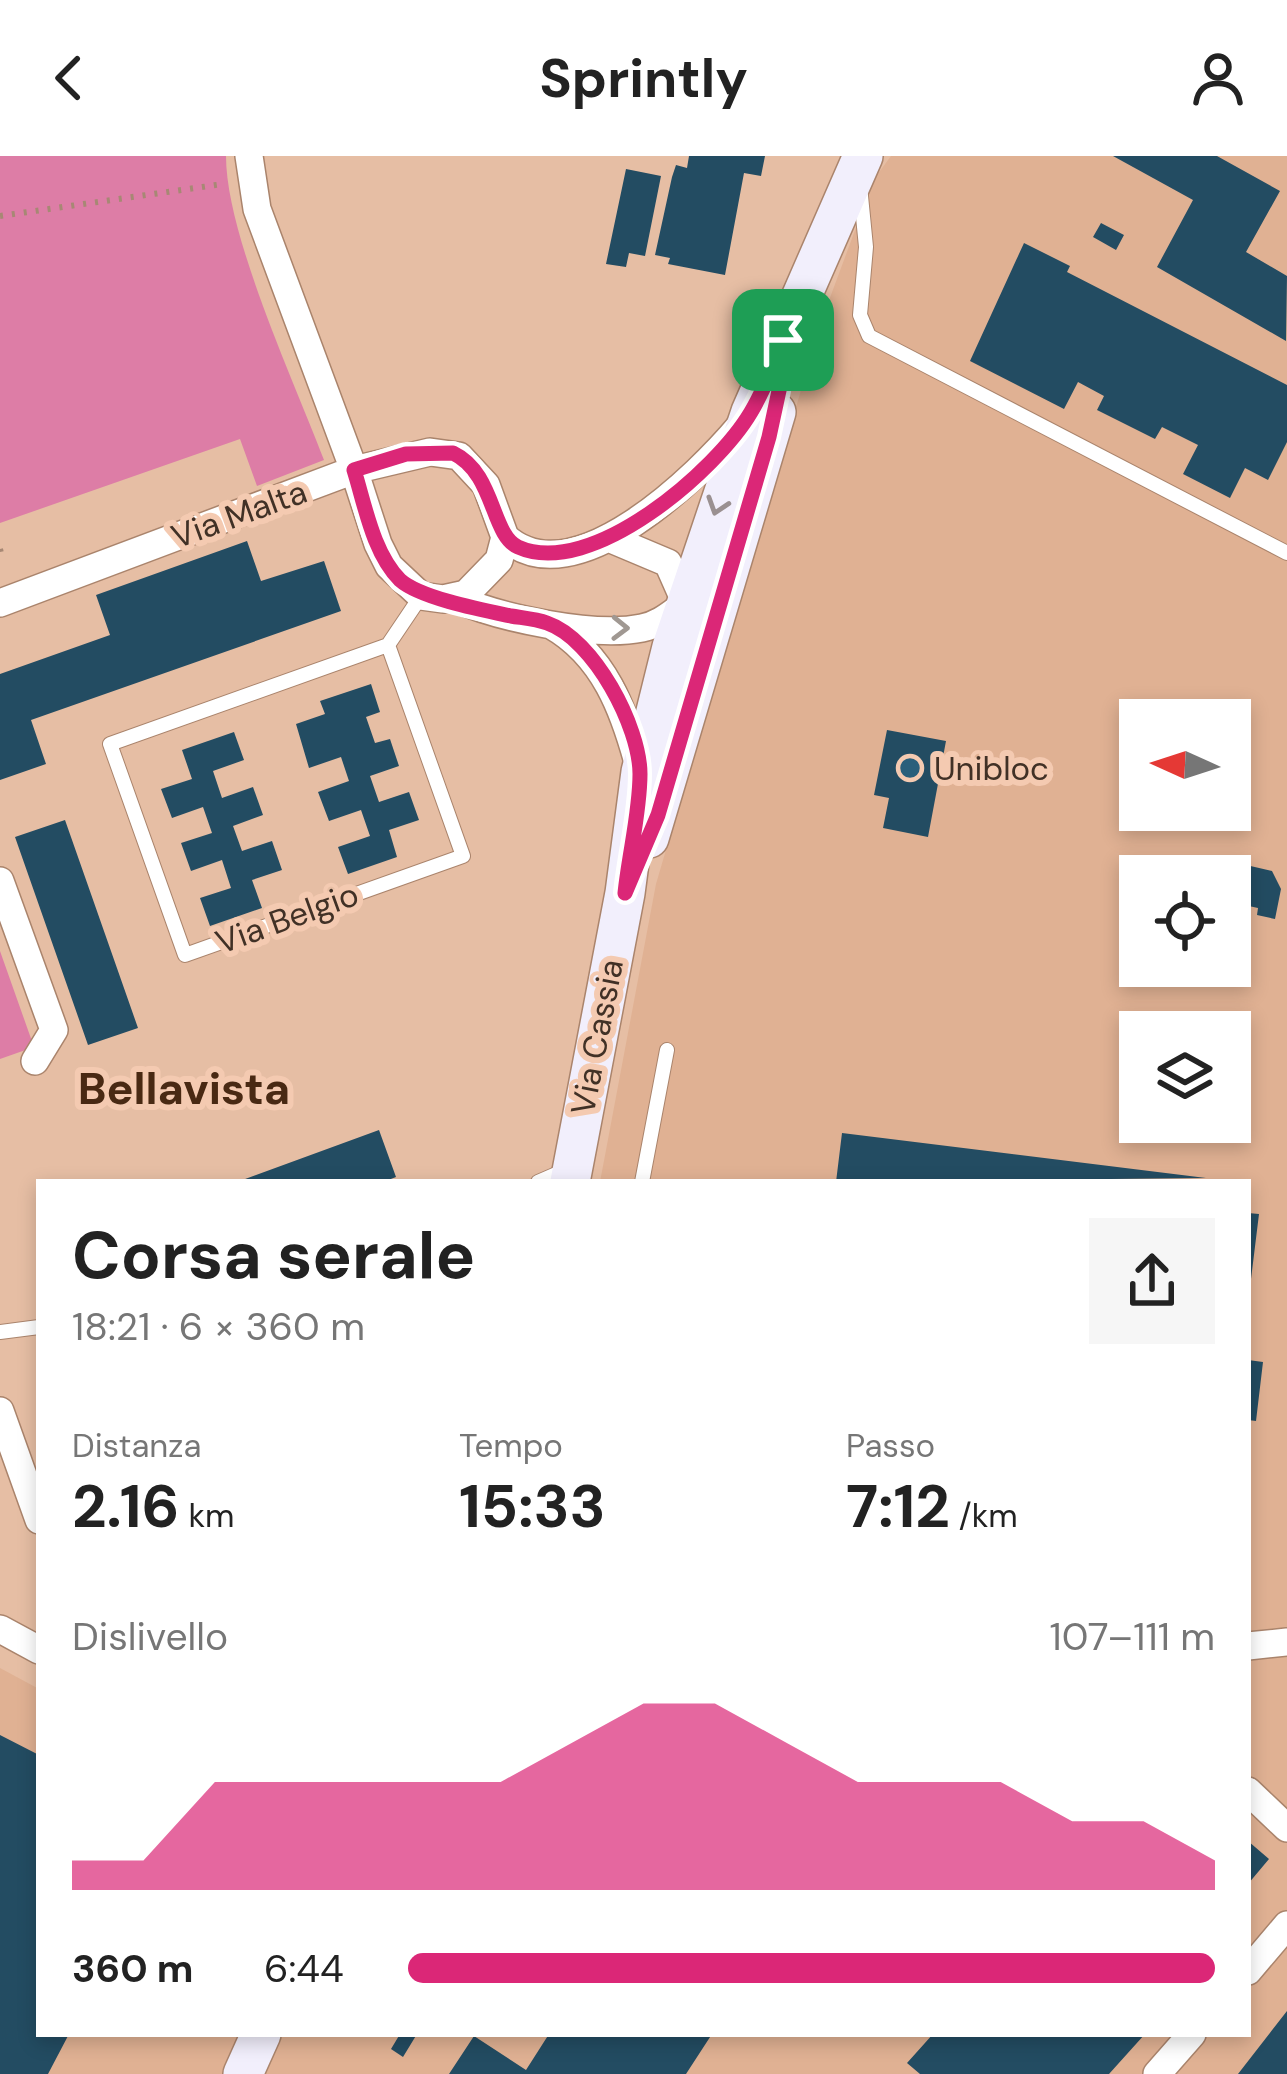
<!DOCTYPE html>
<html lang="it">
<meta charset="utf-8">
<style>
:root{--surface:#fff;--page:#f6f6f6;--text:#222;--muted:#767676;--accent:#db2777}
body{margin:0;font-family:"DM Sans",sans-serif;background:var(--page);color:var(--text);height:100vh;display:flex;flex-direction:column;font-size:45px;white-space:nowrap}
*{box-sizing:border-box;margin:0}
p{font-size:39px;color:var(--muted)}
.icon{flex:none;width:66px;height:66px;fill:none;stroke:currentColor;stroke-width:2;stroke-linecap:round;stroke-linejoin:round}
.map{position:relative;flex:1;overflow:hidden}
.side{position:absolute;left:36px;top:1023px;width:1215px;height:858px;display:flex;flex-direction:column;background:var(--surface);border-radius:0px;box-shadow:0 6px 18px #0003}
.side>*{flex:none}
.needle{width:78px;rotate:273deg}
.fabs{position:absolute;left:1119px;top:543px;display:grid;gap:24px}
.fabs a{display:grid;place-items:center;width:132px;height:132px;border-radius:0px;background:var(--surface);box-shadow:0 6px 18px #0003;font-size:60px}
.pin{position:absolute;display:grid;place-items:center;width:102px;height:102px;color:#fff;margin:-51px;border-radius:24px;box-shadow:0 6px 18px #0006}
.round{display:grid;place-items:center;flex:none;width:126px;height:126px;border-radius:0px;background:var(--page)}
.head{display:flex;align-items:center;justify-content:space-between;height:204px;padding:0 36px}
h1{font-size:66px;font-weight:700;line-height:90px}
.metrics{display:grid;grid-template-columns:repeat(3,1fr);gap:18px;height:204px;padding:12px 36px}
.metrics div{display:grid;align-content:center}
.metrics b{font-size:60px;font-weight:700}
.metrics small{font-size:33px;font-weight:400}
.metrics p{font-size:33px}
.chart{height:336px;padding:24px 36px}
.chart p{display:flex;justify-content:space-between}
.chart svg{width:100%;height:216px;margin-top:12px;fill:var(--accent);opacity:.7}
ul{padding:0 36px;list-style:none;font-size:39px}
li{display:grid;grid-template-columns:192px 144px 1fr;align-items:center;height:90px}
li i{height:30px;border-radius:15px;background:var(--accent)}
header{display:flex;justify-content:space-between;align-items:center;height:156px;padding:0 36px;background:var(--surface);font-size:54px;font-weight:700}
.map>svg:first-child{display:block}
.built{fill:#e0b193;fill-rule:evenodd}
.green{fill:#dd7da6}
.building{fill:#234c62}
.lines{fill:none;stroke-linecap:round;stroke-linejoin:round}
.lane-casing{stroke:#aa846c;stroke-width:16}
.street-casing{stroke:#aa846c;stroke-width:30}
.secondary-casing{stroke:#aa846c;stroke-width:42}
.path{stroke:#a78874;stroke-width:6;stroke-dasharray:3 9;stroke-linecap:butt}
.lane{stroke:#fff;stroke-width:14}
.street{stroke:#fff;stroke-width:27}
.secondary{stroke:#f2effc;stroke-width:39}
.oneway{stroke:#9a9091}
.oneway2{stroke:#a09892}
.route-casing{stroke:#fff;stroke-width:24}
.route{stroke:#db2777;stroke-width:15}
.poi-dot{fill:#2a5f7b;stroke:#f4cab1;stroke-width:4.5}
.labels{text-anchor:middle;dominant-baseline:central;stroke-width:12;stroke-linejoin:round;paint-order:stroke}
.street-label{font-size:33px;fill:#413126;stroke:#f4cab1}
.poi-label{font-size:33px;fill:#413126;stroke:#f4cab1;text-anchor:start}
.district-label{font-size:45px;font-weight:bold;fill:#492913;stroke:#f4cab1}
</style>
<header><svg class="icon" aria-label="back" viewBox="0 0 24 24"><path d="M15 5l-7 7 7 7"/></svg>Sprintly<svg class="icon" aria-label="person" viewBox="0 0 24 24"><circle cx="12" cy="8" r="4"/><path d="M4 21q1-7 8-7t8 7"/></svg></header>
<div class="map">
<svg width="1287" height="1918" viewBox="0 0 1287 1918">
<rect width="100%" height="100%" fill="#e6bea4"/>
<path class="built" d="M891,0H1287V1918H0V1512L39,1533V1878H1248V1026H600L656,728L821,166L874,23ZM1140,564H1230V654H1140ZM1140,720H1230V810H1140ZM1140,876H1230V966H1140Z"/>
<path class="green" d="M0,0H226C226,79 294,225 324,304L257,330L240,283L0,367Z
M0,795L34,891L0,903Z"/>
<path class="building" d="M689,0H765L761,20L744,17L725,119L668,108L670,102L655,99L672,21L676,9L687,12Z
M1113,0H1217L1280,35L1246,96L1287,120L1286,185L1157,111L1193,44Z
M626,13L661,20L645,100L629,97L626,111L606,108Z
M1101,67L1124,79L1116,94L1093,81Z
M1024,87L1070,110L1067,116L1287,229V286L1268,324L1245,312L1230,342L1183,318L1198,289L1162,271L1155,283L1097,254L1104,240L1078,226L1064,253L970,205Z
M247,385L261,425L324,405L341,455L31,564L46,608L0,624V518L110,479L96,439Z
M371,528L380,556L366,561L375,587L390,583L399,610L370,620L379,646L409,636L419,664L389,674L397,701L348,718L338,691L370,680L361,654L329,665L318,636L349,625L341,601L309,612L296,568L325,558L320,545Z
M887,574L946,585L928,681L883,672L889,642L874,639Z
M234,576L244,604L213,615L222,642L253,631L263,659L233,670L242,695L272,685L282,714L252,724L262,752L210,770L200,742L231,732L222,704L191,715L181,687L212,677L203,651L172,662L161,633L192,623L182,594Z
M65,664L138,872L88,889L15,681Z
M1216,702L1272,715L1281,733L1275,763L1257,759L1258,752L1230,746V720H1212Z
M379,974L396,1021L383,1026H237Z
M842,977L1206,1022L836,1026Z
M1248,1057L1259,1058L1251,1123H1248Z
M1248,1204L1263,1206L1256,1265L1248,1264Z
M0,1579L39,1599V1878H69L48,1918H0Z
M1248,1685L1269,1703L1248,1728Z
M1287,1855V1918H1238Z
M400,1878H417L403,1901L391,1893Z
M549,1878H712L686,1918H449L474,1880L526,1914Z
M933,1878H1145L1109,1918H920L907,1907Z"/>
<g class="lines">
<g class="lane-casing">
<path id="lane" d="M860,30L866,91L860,159L869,180L1287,397
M388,489L110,588L185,799L463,700L388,489L421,440
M538,1026L568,1013
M642,1026L667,894
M0,1176L39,1171"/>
</g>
<g class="street-casing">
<path id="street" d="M505,381C574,444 700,318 741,269
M611,383L668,407L687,450
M455,442C499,462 594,482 642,472C662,468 674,455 691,444
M0,447L354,314L430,296L459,300L486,329L505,381L499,404L466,438L443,443L421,440L389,410L378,388L354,314L257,53L249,0
M551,469C604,499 624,554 639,610
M0,725L54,874L35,905
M0,1255L39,1364
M0,1473L39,1494
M1248,1490L1287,1486
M1248,1635L1287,1672
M1248,1815L1287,1769
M1157,1918L1192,1878"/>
</g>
<g class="secondary-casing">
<path id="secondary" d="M649,682L776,256
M570,1026L625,737L641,616L672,491L751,256L863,0
M243,1918L261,1878"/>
</g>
<path class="path" d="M0,60L223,28
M0,393L1,397"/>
<use href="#lane" class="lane"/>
<use href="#street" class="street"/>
<use href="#secondary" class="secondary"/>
</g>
<defs><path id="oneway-chevron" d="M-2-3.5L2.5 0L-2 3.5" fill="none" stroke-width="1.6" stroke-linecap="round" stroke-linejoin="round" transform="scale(3)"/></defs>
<use class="oneway" href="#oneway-chevron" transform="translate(717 350) rotate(108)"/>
<use class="oneway2" href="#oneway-chevron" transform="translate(620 472) rotate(1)"/>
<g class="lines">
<g class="route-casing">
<path id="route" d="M794,165L769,281L658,659L625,737C629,698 640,656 640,618C640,571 594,483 547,467C536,463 523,462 511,460C482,454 420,442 400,424C373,397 365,349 354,314L406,298L453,297C495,317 491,379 518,391C591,424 717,314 751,256C768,228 778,194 794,165Z"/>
</g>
<use href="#route" class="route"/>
</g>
<circle class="poi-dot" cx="910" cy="612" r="12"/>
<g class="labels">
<g class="street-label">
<text transform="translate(239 358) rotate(-20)">Via Malta</text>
<text transform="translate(287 762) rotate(-20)">Via Belgio</text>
<text transform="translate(597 881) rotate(-79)">Via Cassia</text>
</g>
<g class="poi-label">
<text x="934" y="612">Unibloc</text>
</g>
<g class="district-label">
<text x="184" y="932">Bellavista</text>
</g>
</g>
</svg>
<div class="fabs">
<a><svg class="needle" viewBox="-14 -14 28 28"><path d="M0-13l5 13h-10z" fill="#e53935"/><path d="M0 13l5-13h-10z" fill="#767676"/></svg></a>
<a><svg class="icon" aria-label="locate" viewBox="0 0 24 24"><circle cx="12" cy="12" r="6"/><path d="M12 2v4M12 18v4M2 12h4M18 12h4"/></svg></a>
<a><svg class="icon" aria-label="layers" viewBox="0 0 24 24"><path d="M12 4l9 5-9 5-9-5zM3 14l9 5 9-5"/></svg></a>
</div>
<div class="pin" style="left:783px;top:184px;background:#1e9e55"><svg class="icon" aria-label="arrive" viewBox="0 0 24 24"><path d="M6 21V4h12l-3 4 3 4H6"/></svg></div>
<section class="side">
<div class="head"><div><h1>Corsa serale</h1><p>18:21 · 6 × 360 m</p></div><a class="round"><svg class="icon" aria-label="share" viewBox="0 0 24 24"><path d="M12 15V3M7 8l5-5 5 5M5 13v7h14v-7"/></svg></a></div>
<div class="metrics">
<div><p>Distanza</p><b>2.16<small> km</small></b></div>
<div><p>Tempo</p><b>15:33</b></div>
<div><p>Passo</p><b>7:12<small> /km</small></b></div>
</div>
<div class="chart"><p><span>Dislivello</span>107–111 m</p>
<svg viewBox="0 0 160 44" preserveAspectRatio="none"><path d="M0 44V38L10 38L20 22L30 22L40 22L50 22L60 22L70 14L80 6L90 6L100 14L110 22L120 22L130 22L140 30L150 30L160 38V44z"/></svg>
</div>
<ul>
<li><b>360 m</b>6:44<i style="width:100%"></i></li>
</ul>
</section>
</div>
